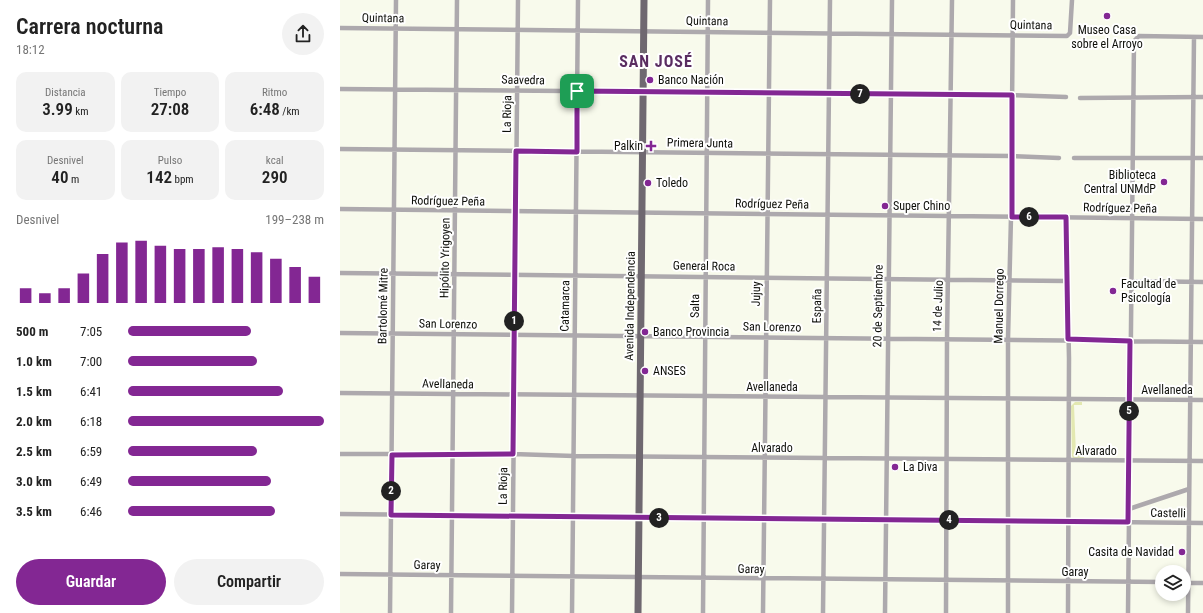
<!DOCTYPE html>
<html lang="es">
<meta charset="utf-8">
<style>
:root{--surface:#fff;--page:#f2f2f2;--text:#222;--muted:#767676;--accent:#832793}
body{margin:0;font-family:"Roboto Condensed",sans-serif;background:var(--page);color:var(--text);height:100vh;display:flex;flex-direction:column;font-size:15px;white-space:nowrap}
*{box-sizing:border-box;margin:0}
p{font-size:13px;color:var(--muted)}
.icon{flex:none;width:22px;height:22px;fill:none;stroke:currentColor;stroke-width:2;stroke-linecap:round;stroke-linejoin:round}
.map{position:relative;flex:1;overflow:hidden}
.drawer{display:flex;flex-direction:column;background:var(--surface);width:340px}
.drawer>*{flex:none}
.controls{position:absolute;left:815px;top:565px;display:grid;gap:8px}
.controls a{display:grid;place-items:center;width:36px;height:36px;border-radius:50%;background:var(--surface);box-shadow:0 2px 6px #0003;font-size:20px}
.pin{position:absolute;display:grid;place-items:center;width:34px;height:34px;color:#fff;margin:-17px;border-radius:8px;box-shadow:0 2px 6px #0006}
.km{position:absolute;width:20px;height:20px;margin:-10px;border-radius:50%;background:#222;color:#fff;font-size:11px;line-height:20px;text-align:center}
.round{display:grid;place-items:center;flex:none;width:42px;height:42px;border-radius:21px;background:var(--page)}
.headline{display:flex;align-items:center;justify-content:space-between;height:68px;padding:0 16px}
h1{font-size:22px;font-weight:600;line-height:30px}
.metrics{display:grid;grid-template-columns:repeat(3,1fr);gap:6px;height:68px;padding:4px 16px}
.metrics div{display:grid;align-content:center;border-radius:10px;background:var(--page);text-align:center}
.metrics b{font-size:17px;font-weight:600}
.metrics small{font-size:11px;font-weight:400}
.metrics p{font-size:11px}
.chart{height:112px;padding:8px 16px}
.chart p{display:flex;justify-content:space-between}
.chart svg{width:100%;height:72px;margin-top:4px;stroke:var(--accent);stroke-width:6}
.cta{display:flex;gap:8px;margin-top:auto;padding:8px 16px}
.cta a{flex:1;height:46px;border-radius:24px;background:var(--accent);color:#fff;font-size:16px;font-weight:600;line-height:46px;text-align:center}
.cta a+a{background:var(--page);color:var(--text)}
ul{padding:0 16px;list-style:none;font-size:13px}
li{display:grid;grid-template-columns:64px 48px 1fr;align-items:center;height:30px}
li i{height:10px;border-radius:5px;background:var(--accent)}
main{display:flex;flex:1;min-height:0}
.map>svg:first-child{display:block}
.green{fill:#e3e8b1}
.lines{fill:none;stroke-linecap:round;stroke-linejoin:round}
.minor{stroke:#ada9ad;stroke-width:4.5}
.primary{stroke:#6f6870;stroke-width:7}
.route-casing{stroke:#fff;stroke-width:8}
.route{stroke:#832793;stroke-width:5}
.poi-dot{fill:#832793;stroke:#fff;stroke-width:1.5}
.labels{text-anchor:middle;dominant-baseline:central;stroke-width:4;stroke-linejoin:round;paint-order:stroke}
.street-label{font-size:12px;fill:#0e0f0a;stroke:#fff}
.poi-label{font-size:12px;fill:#0e0f0a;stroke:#fff;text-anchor:start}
.district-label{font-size:16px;font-weight:bold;letter-spacing:1px;fill:#5a2d61;stroke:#fff}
</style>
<main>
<section class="drawer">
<div class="headline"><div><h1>Carrera nocturna</h1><p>18:12</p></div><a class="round"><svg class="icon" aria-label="share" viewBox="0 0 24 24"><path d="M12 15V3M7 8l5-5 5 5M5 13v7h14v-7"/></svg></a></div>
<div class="metrics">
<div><p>Distancia</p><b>3.99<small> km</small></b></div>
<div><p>Tiempo</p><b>27:08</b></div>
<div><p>Ritmo</p><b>6:48<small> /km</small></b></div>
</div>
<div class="metrics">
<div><p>Desnivel</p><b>40<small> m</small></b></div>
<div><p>Pulso</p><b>142<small> bpm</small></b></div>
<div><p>kcal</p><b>290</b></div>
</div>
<div class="chart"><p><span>Desnivel</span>199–238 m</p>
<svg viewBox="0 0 160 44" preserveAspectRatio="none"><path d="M5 44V35M15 44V38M25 44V35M35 44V26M45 44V14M55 44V7M65 44V6M75 44V9M85 44V11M95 44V11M105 44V10M115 44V11M125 44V13M135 44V17M145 44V22M155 44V28"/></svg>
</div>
<ul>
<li><b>500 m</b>7:05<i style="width:63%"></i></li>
<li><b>1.0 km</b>7:00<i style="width:66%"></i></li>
<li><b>1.5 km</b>6:41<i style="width:79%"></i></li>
<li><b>2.0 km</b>6:18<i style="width:100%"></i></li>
<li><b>2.5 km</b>6:59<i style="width:66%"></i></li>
<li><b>3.0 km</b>6:49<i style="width:73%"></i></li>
<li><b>3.5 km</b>6:46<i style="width:75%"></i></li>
</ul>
<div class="cta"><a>Guardar</a><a>Compartir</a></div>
</section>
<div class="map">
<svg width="863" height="613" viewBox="0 0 863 613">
<rect width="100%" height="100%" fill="#f8faec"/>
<path class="green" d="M735,402H742V405H734L736,455H744V458H733L732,456L731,406Z"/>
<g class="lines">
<path class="minor" d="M0,28L727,36L730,33L732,0
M0,89L672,95L726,97
M740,98L863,97
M0,149L672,156L719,158
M734,158H863
M0,209L863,219
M726,217L729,358L728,613
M0,273L727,281
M792,281L863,282
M0,333L863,342
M0,393L863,400
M0,454H173L234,456L863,461
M789,509L849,489
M0,514L863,523
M0,574L822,582
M844,583H863
M50,613L56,0
M111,613L117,0
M172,613L178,0
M232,613L238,0
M363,613L368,0
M423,613L430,0
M483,613L490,0
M545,613L552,0
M606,613L607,339L612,0
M668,613V339L671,217L673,0
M788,613L794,41L799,36L863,37
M848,613L854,37"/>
<path class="primary" d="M298,613L304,0"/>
</g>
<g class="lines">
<g class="route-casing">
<path id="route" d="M237,91L672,95V217H726L728,339L790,341L788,522L51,515L52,455L173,454L176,151L237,152Z"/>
</g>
<use href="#route" class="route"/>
</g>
<g class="poi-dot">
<circle cx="767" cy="16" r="4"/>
<circle cx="310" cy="80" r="4"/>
<path d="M309 140h4v4h4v4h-4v4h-4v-4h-4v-4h4z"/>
<circle cx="824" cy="182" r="4"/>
<circle cx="308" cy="183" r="4"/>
<circle cx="545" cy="206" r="4"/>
<circle cx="773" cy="291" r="4"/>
<circle cx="305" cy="332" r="4"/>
<circle cx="305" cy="371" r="4"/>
<circle cx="555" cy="467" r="4"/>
<circle cx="842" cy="552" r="4"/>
</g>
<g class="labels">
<g class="street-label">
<text transform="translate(43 18) rotate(1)">Quintana</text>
<text transform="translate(367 21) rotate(1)">Quintana</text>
<text transform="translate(691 25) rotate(1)">Quintana</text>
<text transform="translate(183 80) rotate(1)">Saavedra</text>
<text transform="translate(167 114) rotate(-89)">La Rioja</text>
<text transform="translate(360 143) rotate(1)">Primera Junta</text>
<text transform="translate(108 201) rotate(1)">Rodríguez Peña</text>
<text transform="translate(432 204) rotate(1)">Rodríguez Peña</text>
<text transform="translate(780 208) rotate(1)">Rodríguez Peña</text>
<text transform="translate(105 258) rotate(-89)">Hipólito Yrigoyen</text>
<text transform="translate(364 266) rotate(1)">General Roca</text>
<text transform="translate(416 294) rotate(-89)">Jujuy</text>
<text transform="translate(43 306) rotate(-89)">Bartolomé Mitre</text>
<text transform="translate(225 306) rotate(-89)">Catamarca</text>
<text transform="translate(290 306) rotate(-89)">Avenida Independencia</text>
<text transform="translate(355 306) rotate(-89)">Salta</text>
<text transform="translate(477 306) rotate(-89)">España</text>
<text transform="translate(538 306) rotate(-89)">20 de Septiembre</text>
<text transform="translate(598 306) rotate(-88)">14 de Julio</text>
<text transform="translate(659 306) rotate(-89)">Manuel Dorrego</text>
<text transform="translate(108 324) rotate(1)">San Lorenzo</text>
<text transform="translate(432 327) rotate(1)">San Lorenzo</text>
<text transform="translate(108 384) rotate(1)">Avellaneda</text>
<text x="432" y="387">Avellaneda</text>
<text x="827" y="390">Avellaneda</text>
<text x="432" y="448">Alvarado</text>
<text x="756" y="451">Alvarado</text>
<text transform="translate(163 486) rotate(-89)">La Rioja</text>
<text transform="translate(828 513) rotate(1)">Castelli</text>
<text transform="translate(87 565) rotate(1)">Garay</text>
<text transform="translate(411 569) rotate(1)">Garay</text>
<text x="735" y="572">Garay</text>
</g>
<g class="poi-label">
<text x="767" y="30" text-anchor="middle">Museo Casa<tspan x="767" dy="14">sobre el Arroyo</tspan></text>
<text x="318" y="80">Banco Nación</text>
<text x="303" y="146" text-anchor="end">Palkin</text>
<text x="816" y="175" text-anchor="end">Biblioteca<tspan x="816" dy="14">Central UNMdP</tspan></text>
<text x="316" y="183">Toledo</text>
<text x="553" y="206">Super Chino</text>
<text x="781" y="284">Facultad de<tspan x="781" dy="14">Psicología</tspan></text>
<text x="313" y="332">Banco Provincia</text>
<text x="313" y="371">ANSES</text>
<text x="563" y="467">La Diva</text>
<text x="834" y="552" text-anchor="end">Casita de Navidad</text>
</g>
<g class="district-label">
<text x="316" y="61">SAN JOSÉ</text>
</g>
</g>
</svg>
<div class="controls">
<a><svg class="icon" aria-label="layers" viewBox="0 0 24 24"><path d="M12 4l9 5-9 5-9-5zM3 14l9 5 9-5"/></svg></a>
</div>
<div class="pin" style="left:237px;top:91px;background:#1e9e55"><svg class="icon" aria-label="arrive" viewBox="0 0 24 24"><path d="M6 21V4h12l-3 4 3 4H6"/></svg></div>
<b class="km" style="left:174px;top:321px">1</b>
<b class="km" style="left:51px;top:491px">2</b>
<b class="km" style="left:319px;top:518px">3</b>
<b class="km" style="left:609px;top:520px">4</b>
<b class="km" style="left:789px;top:411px">5</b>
<b class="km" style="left:689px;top:217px">6</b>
<b class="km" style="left:520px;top:94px">7</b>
</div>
</main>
